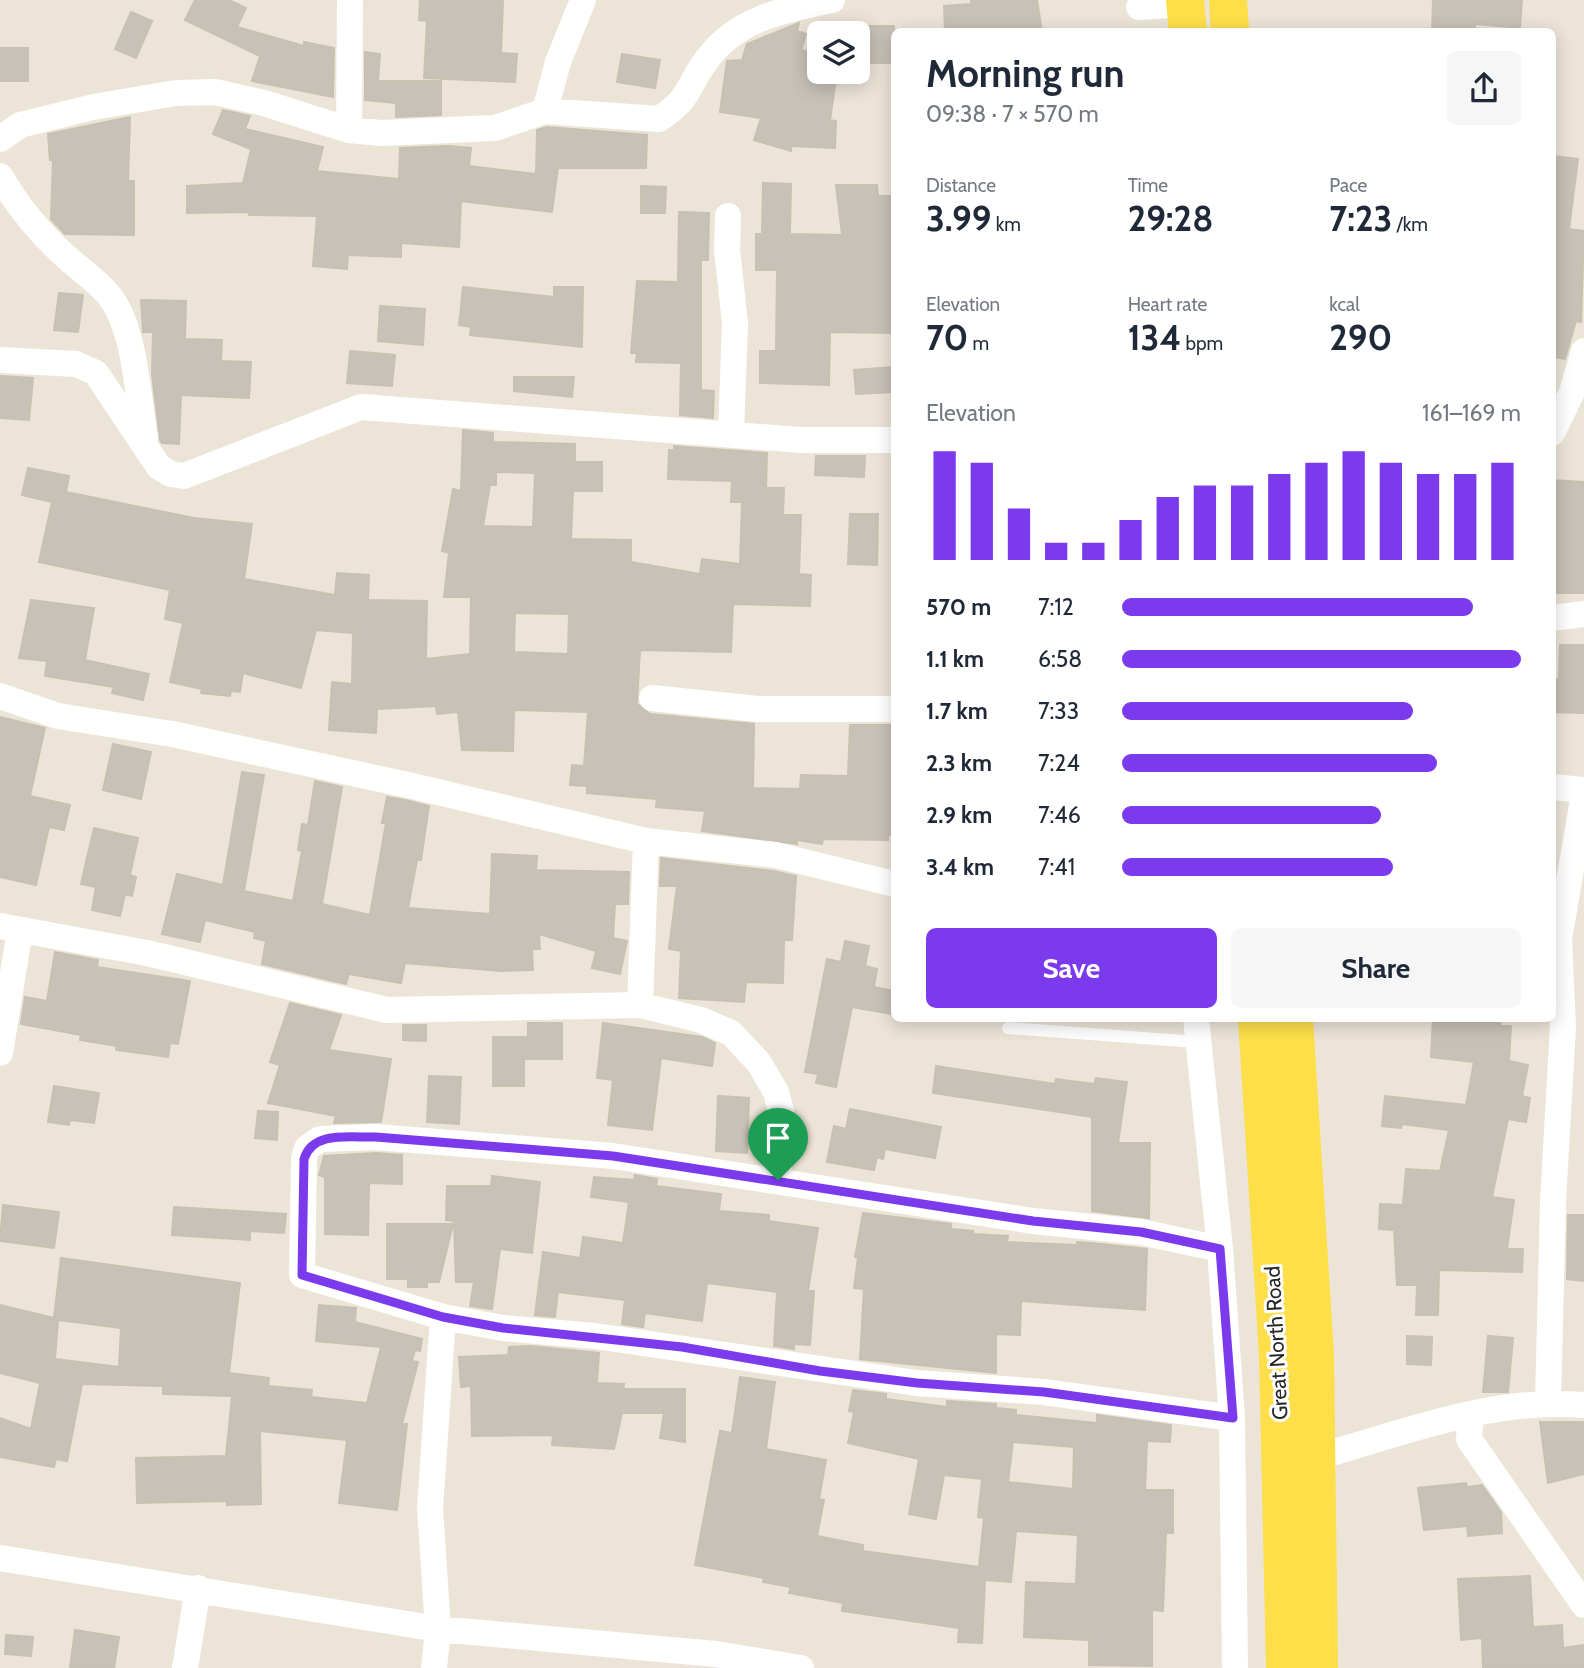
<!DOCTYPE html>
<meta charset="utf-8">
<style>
:root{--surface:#fff;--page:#f6f6f7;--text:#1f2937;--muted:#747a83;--accent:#7c3aed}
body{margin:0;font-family:Cabin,sans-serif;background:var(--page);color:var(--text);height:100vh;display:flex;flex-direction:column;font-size:26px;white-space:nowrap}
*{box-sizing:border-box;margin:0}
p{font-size:23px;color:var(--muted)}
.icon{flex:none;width:38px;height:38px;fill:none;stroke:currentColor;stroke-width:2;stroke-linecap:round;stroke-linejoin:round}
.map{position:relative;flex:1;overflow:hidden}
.panel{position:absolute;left:891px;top:28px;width:665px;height:994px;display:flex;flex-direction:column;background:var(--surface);border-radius:10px;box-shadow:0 4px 18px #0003}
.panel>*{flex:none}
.buttons{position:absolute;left:807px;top:21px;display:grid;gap:14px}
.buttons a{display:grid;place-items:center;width:63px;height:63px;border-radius:10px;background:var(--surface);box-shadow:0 4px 18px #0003;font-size:35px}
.pin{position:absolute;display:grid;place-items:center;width:60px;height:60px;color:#fff;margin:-72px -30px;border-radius:50% 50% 50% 0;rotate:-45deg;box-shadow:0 0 7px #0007}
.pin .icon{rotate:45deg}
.round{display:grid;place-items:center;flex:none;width:74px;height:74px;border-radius:10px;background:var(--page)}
.headline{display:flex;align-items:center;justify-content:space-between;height:119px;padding:0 35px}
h1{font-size:38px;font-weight:700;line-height:52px}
.stats{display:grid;grid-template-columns:repeat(3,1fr);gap:10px;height:119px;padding:7px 35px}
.stats div{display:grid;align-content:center}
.stats b{font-size:35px;font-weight:700}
.stats small{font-size:19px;font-weight:400}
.stats p{font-size:19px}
.chart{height:196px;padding:14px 35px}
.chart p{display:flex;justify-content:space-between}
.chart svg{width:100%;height:126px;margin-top:7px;stroke:var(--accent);stroke-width:6}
.cta{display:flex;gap:14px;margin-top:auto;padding:14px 35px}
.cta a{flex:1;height:80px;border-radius:10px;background:var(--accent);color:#fff;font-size:28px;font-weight:700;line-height:80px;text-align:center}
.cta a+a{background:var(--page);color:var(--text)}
ul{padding:0 35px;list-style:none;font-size:23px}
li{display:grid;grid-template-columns:112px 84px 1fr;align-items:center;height:52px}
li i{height:18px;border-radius:9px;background:var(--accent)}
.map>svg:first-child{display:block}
.building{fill:#c7c1b7;stroke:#c7c1b1;stroke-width:2;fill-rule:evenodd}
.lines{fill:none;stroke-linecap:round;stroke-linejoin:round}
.lane{stroke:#fff;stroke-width:12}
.street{stroke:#fff;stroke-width:26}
.primary{stroke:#fedf4a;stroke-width:38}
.route-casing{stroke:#fff;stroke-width:14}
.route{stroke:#7c3aed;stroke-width:9}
.labels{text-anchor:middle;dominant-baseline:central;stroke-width:6;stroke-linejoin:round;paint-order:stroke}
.street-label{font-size:21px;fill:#272727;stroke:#fff}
</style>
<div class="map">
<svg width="1584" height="1668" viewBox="0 0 1584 1668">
<rect width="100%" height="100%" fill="#ece4d7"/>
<path class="building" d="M195,0H229L246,8L237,27L304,46V42L334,48L333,97L252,81L260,56L185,20Z
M420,0H503L501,53L517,54L515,82L424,78L427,21L419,20Z
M971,0H1037L1042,32L945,31L944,6L971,4Z
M1433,0H1522L1520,28L1475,24V32H1432Z
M131,12L152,21L136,58L115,49Z
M799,23L797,31L806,34L801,50L819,54V72H837L830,120L836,121L835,148L791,146V151L754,140L761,118L720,112L727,61L742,60L747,44Z
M866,26H894V63H865Z
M0,48H28V81H0Z
M365,52L380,54L378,81H441V115L396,117V103L365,100Z
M622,54L660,60L655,88L617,82Z
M223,110L250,116L245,129L323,147L317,171L399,179L400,148L448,146L471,148L469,166L536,174L537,130L547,127L647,135L646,168H558L552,212L461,201L459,247L401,243V257L348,255L347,269L313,266L317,216L249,215V212L187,213V186L243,183L251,149L213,134Z
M130,117L128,181H134V235L65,234L51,219L53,160H50L48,134Z
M1552,156L1578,159L1569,229L1584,231L1581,322L1576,321L1565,359L1552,357Z
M763,183L791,184L790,234L842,235L836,185H877L878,196H894V333L830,332L829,385L760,383V351H776L777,270H756V234H762Z
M641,186L666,187L665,213H641Z
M679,212L709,213L708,260H701V390L714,391L713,418L680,415L681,363L636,362L637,353H631L637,281L678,282Z
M463,287L554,297V287H583L582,347L470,335L471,327L459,325Z
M59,293L83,295L78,332L54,330Z
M141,300L186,301L185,339L222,340L221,361L251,362L249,398L181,395L179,444L162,443L160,440L152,374L153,332H143Z
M380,306L425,309L423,345L378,341Z
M350,351L395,355L392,386L347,383Z
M894,367V392L856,394L854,370Z
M0,376L33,378L29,420L0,418Z
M514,377H574L572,397L514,391Z
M463,430L493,433V442L575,444V462H602V491H573L571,539L631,540V562L700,574L702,559L740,564L742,502H731L732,481L668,479L669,450H674V446L767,453L766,488H784L783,515H801L799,574L811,575L810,606L733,604L731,652L640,650L637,704L650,714L754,724L753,788L800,789L801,775L848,776L850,725H894V836L888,835V840L823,839L822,844L797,840V844L702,831L705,811L656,807L657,799L587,793V786L570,785L572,765L584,766L588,712L514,710L513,751L462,750L458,712L437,714L436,706L377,709L376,733L329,730L332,682L352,684L353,633L316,630L301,688L243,673L240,692L231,691L230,696L201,693L202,689L170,682L183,623L165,619L170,590L39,562L52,502L22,495L28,468L69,476L66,492L194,518L252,524L244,579L335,595L337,573L369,575L368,600L427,601L426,659L470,654L471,597H444L449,553L442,551L453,489L461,491ZM496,472L535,473L533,527L483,526L490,485H496ZM515,613L569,614L568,654L514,652Z
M816,456H865L864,477L815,475Z
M1552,480L1584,482V593H1552Z
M850,514H878L877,565L848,564Z
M31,600L94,608L85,660L149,674L143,700L112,693L114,687L45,676L47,661L19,658Z
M1560,645H1584V713L1552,712V679H1559Z
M0,717L45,728L30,796L70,805L64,830L49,827L36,885L0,877Z
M113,744L151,752L141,799L103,790Z
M242,772L264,775L244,891L293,901L302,851L298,850L302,824L308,825L315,781L342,787L322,904L370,915L386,823H382L387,797L405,800L429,806L421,860H417L408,908L490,914L492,854L537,856L536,870L629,872L628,904H615L613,938L627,941L620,974L592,968L596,951L539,934L540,949H532L533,970L501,971L405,963L401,983L349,974L346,984L262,964L266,941L254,938L255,932L205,920L200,942L162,934L177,874L223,885Z
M94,828L138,838L130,875L136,877L132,896L125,894L120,916L92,910L96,887L81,884Z
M661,858L773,871L796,876L792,940H784L783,983L746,982L744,1002L679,998L681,951L669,949L677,886H660Z
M845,941L869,946L865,966L877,969L874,987L894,991V1001L892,1014L852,1007L836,1087L816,1083L818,1074L805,1072L827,959L841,962Z
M55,952L98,960L97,967L190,981L178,1044L170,1043L168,1057L116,1050L117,1046L80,1040L81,1035L21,1024L25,997L47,1001Z
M290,1003L341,1015L329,1050L391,1059L381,1122L334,1123L336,1116L268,1103L280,1065L270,1062Z
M1433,1018H1501L1500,1026H1511L1509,1061L1528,1065L1522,1096L1530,1098L1526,1122L1508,1119L1492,1197L1514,1200L1507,1249H1523L1522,1272L1439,1270L1438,1315H1416L1417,1285H1397L1394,1230L1379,1229L1380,1204L1403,1205L1406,1169L1440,1171L1449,1130L1402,1124L1401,1128L1382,1126L1385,1096L1466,1105L1474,1062L1431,1057Z
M528,1023H562V1059H524V1086H493V1037H528Z
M603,1023L702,1037L715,1043L712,1066L661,1058L652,1130L608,1125L613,1080L597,1078Z
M403,1025H426V1041L403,1040Z
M936,1066L1055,1084L1056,1079L1094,1084L1096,1078L1127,1082L1118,1143H1150L1149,1218L1092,1211V1117L933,1093Z
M429,1076L461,1077L459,1124L427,1122Z
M54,1086L99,1093L94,1123L70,1120L69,1125L48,1122Z
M718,1096L749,1098L747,1153L716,1151Z
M850,1109L941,1127L935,1158L885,1149L883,1159L877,1157L874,1170L827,1162L834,1126L846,1129Z
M258,1111L278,1112L277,1140L255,1138Z
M376,1153L402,1155V1184L369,1183L368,1235L325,1234V1177L319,1175L324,1156Z
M635,1175L657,1179L656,1186L721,1194L719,1211L769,1215V1221L818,1228L808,1291H814L810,1345L794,1344V1349L774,1346L777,1292L707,1283L702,1321L645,1313L643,1327L622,1324L625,1300L558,1292L555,1317L535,1315L543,1252L580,1258L583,1237L623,1243L629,1202L591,1197L594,1177L634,1180Z
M492,1176L540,1182L532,1253L500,1249L492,1309L470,1306L474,1282H456L454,1221L446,1220L447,1186H491Z
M3,1205L59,1212L54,1248L0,1241Z
M174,1207L286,1214L284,1233L250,1231V1240L172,1235Z
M863,1213L951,1224V1229L973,1231V1234L1008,1236L1007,1242L1077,1245V1242L1091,1243L1147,1249L1145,1310L1021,1301L1020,1335L996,1334V1373L860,1359L864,1289L854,1288L858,1257H855Z
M1568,1215H1584V1281L1567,1279Z
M387,1224H453L439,1282H427V1287H408V1279H387Z
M61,1258L240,1283L229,1373L269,1378L268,1386L312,1390L311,1397L367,1403L381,1347L316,1341L319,1305L356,1308L355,1322L422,1339L420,1351L415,1350L412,1361L418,1362L402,1424H407L397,1510L339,1503L347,1440L260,1431L261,1504L227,1505V1501L137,1503L136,1458L226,1456L232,1396L163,1394V1386L82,1384L67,1461L56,1459L54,1467L0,1457V1418L31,1429L40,1383L0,1373V1305L54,1318ZM58,1320L121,1328L119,1367L55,1359Z
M1407,1336L1432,1337L1431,1365L1407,1364Z
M1488,1336L1513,1338L1508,1392H1483Z
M530,1346L599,1353L597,1383L624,1384L623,1389H685V1442L660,1438L664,1413H622L614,1449L552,1445L553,1435L472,1436L471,1386L461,1387L459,1357L508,1355L509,1347Z
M740,1377L775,1382L766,1449L826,1460L819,1499L824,1500L817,1536L863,1545V1551L979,1567L984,1518L978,1517L982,1479L944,1475L936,1519L909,1514L919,1459L848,1443L854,1412L849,1411L853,1390L886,1394V1399L947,1407V1401L996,1404V1408L1016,1410V1415L1097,1423V1415L1171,1425L1170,1442L1147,1441L1145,1490H1173V1533H1166L1163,1611L1152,1610V1666L1089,1665V1640L1024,1637L1026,1582L1076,1584L1078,1535L1016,1531L1011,1582L985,1580L982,1643L958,1642L959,1628L842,1611L843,1603L789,1593L791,1587L763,1582L764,1578L695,1565L720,1431L732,1433ZM1013,1442L1074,1447L1073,1489L1008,1482Z
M1540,1422H1584V1474L1548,1483Z
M1466,1483L1467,1487L1482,1485L1501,1512L1502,1533L1468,1536L1467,1526L1424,1530L1418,1488Z
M1530,1576L1533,1627L1562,1625L1563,1648L1584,1645V1668H1483L1482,1638L1461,1640L1458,1579Z
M75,1630L119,1637L114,1668H70Z
M6,1635L33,1637L31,1656L5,1654Z"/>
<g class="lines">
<path class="lane" d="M1008,1028L1197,1042"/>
<path class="street" d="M1139,7L1185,4
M545,111L558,62L583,0
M349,130L350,0
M0,139L20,125L93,107L176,93L215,92L264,103L349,130L381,133L495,128L545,111L659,119C692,98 687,85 708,58C739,17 785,10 832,0
M0,176C17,205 39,232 64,255C79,269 98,281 111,298C135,330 138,398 145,437
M728,216L727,250L735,323L731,433
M0,360L76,364L96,373L159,467L171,474L184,476L361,407L801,440H894
M1552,433L1572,392L1584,351
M1552,618L1584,614
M0,696L58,716L172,734L408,785L646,841L776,855L894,884
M652,698L758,709H894
M1552,787L1584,790
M0,926L147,953L387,1010L640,1005L701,1020L731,1033L759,1063L776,1092L781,1111L778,1180
M640,1005L646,841
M1196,1018L1220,1249L1232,1418L1235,1668
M0,1053L20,930
M1220,1249L1141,1232L1033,1221L613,1156L376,1137L320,1139L307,1148L304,1159L302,1275L443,1317L503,1328L595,1336L917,1383L1044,1392L1232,1418
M1548,1402L1553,1201L1563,1026L1559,939L1584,794
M1471,1414L1469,1439L1584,1605
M1317,1457C1403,1433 1493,1397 1584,1405
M0,1558L438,1629L716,1654L801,1668
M185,1668L198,1588
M434,1668L438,1629L430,1508L443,1317"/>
<path class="primary" d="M1185,0L1188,32
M1228,0L1230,32
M1257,1018L1278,1355L1285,1668
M1294,1018L1315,1354L1319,1668"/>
</g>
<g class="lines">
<g class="route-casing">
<path id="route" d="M376,1137L613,1156L1033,1221L1141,1232L1220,1249L1233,1418L1044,1392L917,1383L820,1371L682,1347L503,1328L443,1317L302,1275L304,1159C313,1130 351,1138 376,1137Z"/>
</g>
<use href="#route" class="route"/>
</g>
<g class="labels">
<g class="street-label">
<text transform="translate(1276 1343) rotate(-93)">Great North Road</text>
</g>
</g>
</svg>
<div class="buttons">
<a><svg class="icon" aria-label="layers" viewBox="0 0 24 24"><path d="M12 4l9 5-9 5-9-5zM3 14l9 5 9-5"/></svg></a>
</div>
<div class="pin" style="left:778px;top:1180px;background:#1e9e55"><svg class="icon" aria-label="arrive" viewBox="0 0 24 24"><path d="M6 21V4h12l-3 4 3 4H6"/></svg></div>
<section class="panel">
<div class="headline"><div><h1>Morning run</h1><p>09:38 · 7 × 570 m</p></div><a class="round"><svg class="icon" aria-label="share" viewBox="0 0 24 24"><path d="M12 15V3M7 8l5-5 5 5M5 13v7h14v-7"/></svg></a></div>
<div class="stats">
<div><p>Distance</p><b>3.99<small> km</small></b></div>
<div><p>Time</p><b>29:28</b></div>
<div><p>Pace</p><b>7:23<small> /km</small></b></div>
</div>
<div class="stats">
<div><p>Elevation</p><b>70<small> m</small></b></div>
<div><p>Heart rate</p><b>134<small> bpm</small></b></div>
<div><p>kcal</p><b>290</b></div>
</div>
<div class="chart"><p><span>Elevation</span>161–169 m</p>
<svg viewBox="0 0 160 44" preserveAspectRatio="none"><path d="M5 44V6M15 44V10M25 44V26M35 44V38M45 44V38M55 44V30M65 44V22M75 44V18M85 44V18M95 44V14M105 44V10M115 44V6M125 44V10M135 44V14M145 44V14M155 44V10"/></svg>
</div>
<ul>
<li><b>570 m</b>7:12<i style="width:88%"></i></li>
<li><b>1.1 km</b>6:58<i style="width:100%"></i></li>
<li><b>1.7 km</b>7:33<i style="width:73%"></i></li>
<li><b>2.3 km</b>7:24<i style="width:79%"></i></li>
<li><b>2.9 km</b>7:46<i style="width:65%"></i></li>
<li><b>3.4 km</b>7:41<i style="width:68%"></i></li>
</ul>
<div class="cta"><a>Save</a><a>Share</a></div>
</section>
</div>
